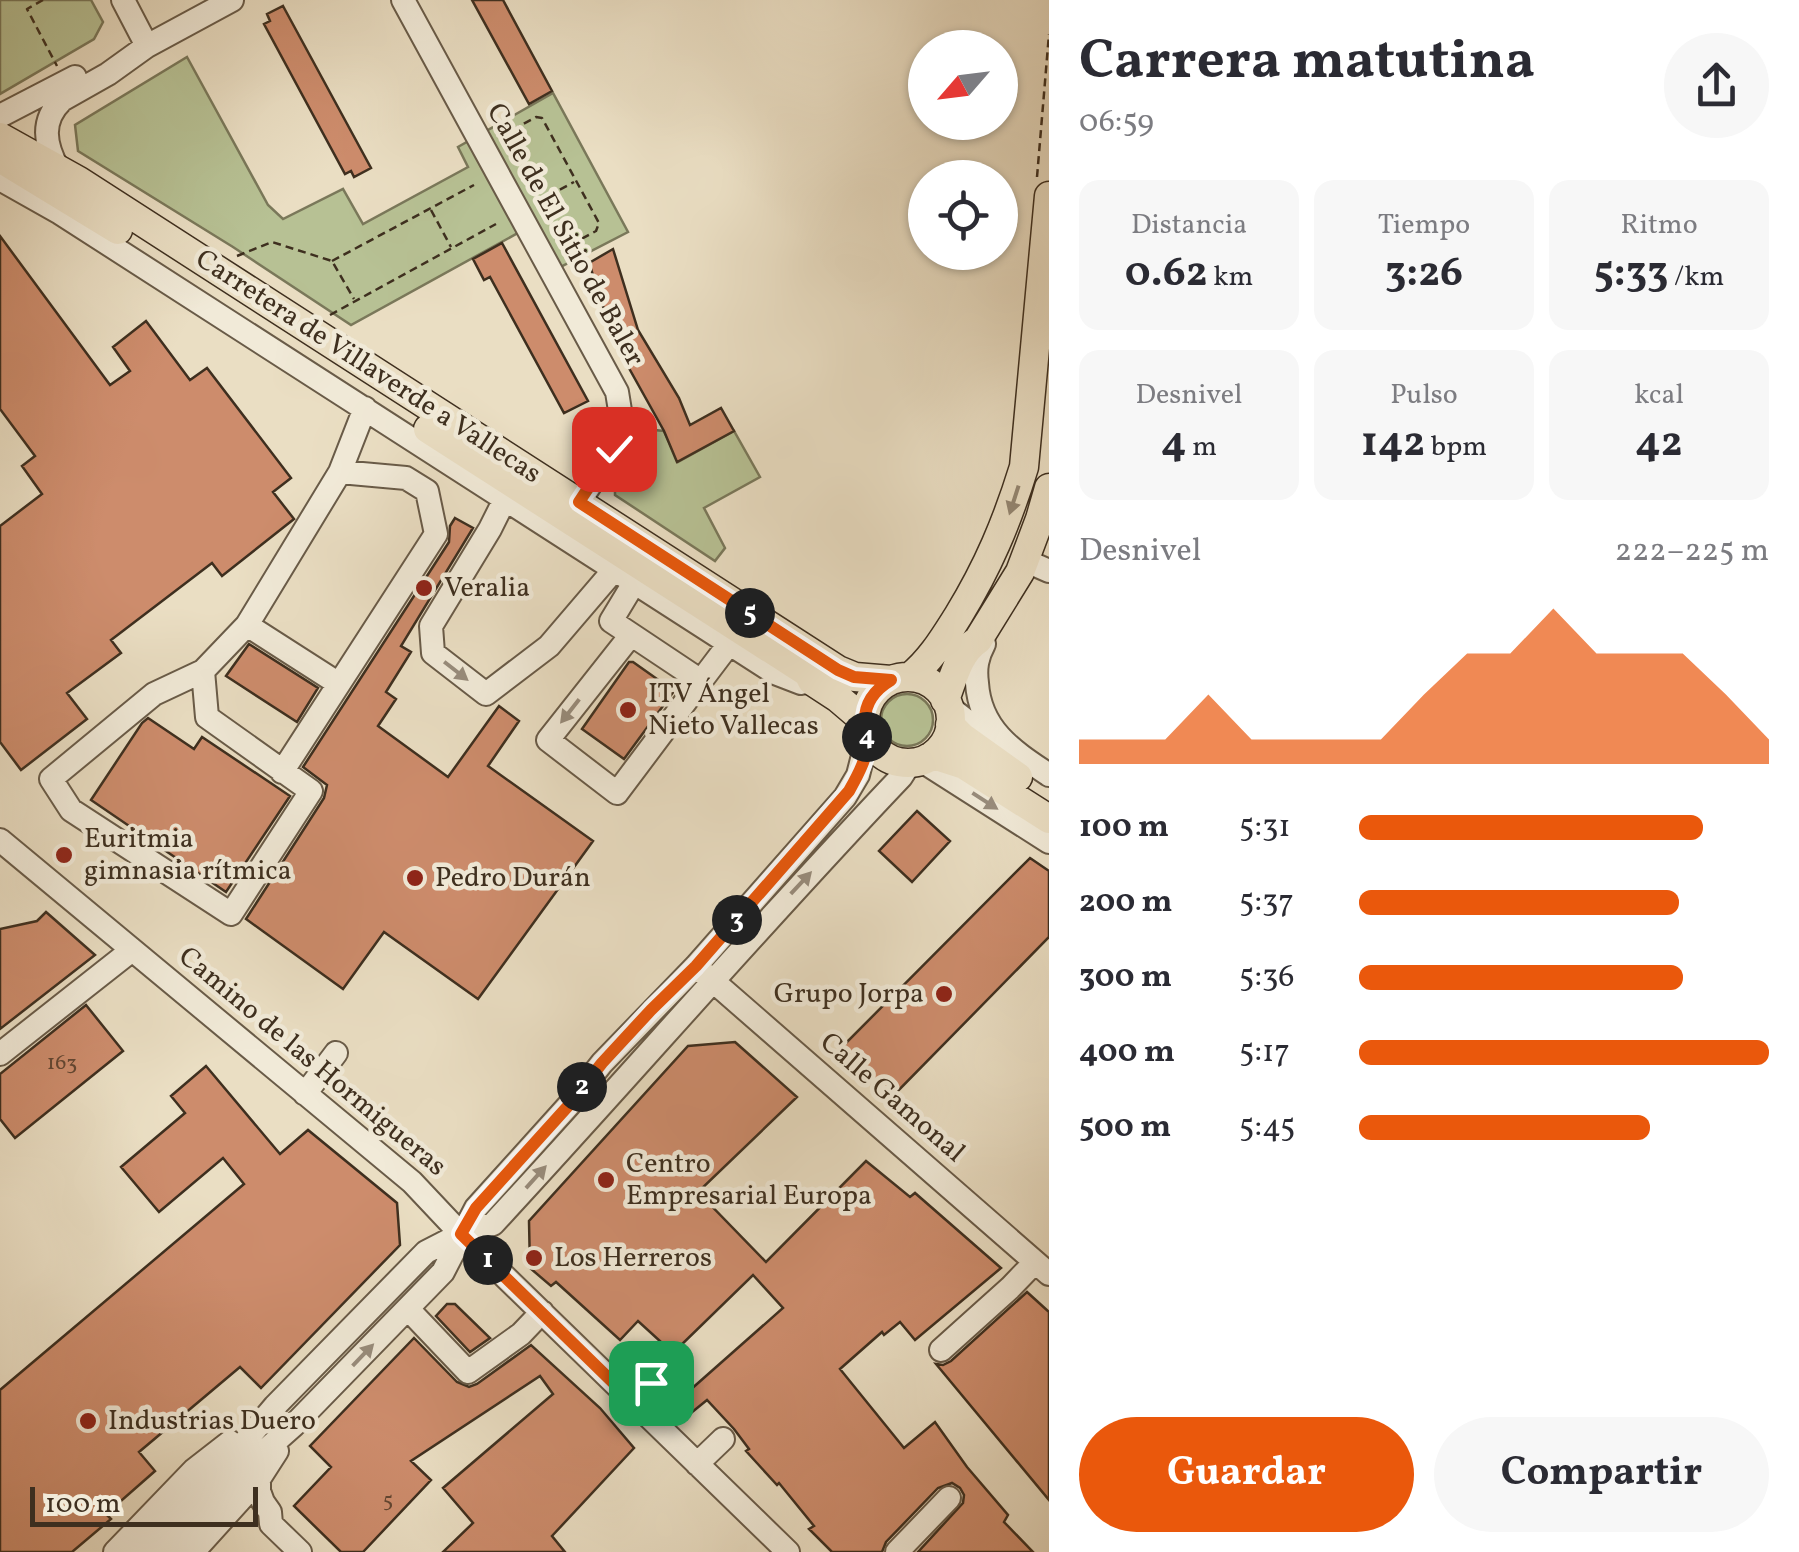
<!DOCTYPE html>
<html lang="es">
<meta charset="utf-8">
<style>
:root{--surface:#fff;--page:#f7f7f7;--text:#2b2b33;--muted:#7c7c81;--accent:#ea580c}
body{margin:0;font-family:Vollkorn,serif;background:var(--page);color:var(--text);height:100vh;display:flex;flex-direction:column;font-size:38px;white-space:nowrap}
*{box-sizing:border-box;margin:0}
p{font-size:32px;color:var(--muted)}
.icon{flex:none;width:55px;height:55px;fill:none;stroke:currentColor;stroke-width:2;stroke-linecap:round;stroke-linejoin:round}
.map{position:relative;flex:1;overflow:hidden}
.details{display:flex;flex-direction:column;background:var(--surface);width:750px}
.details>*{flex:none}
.needle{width:65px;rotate:242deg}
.tools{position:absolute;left:908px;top:30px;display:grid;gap:20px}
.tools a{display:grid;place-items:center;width:110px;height:110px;border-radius:50%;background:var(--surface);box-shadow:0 2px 8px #0004;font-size:50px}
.scale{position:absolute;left:30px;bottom:25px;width:228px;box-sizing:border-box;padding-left:10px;border:5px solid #3e2f1f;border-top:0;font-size:28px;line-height:35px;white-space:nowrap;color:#3e2f1f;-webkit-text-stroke:8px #f1ead8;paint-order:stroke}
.pin{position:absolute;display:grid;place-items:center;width:85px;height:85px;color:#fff;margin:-42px;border-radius:20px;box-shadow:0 5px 15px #0006}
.km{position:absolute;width:50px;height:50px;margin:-25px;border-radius:50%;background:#222;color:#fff;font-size:28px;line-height:50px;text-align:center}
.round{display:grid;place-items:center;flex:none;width:105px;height:105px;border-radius:52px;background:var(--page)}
.summary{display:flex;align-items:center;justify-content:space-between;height:170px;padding:0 30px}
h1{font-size:55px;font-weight:700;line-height:75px}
.metrics{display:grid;grid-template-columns:repeat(3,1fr);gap:15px;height:170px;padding:10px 30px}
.metrics div{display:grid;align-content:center;border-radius:20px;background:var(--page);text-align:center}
.metrics b{font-size:42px;font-weight:700}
.metrics small{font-size:28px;font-weight:400}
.metrics p{font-size:28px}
.chart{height:280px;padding:20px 30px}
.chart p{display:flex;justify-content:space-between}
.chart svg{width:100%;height:180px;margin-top:10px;fill:var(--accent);opacity:.7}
.action{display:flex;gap:20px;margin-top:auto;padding:20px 30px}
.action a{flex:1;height:115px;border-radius:60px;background:var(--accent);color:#fff;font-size:40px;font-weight:700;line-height:115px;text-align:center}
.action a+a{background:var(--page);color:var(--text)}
ul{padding:0 30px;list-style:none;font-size:32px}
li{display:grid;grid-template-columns:160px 120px 1fr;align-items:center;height:75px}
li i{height:25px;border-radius:12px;background:var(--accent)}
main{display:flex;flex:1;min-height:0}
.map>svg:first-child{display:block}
.green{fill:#b7c194;stroke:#7a785a;stroke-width:2.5}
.building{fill:#cd8c6c;stroke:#3e2f1f;stroke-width:2.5}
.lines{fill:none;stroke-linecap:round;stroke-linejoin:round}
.minor-casing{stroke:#695b48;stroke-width:26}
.major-casing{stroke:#3e2f1f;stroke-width:31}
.path{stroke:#3e2f1f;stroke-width:2.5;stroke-dasharray:8 5;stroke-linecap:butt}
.minor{stroke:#f1ead8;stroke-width:22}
.major{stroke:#eadec3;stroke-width:28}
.oneway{fill:#948671}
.oneway2{fill:#988c7c}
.route-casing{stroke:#fff;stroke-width:20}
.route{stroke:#ea580c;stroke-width:12}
.poi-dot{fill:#8f2418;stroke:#f1ead8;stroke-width:4}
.labels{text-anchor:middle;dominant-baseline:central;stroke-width:9;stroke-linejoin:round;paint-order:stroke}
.number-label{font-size:22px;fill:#624632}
.street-label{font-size:28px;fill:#3e2f1f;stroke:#f1ead8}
.poi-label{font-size:28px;fill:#3e2f1f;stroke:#f1ead8;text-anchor:start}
</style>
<main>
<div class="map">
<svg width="1049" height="1552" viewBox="0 0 1049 1552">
<rect width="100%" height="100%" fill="#eadec3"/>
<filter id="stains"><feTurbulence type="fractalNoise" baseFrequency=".002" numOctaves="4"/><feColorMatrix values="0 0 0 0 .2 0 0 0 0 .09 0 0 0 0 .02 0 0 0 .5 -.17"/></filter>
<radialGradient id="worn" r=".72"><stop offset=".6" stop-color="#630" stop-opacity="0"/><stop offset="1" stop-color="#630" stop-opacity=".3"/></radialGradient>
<path class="green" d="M0,0H91L103,22L94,39L0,94Z
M187,57L268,205L283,219L343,189L363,224L468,167L458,147L553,93L628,232L543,276L518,233L351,325L233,247L78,151L75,125Z
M634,428L664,431L678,462L734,431L760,477L704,508L725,548L715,561L615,495V474L631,447Z
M881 720a26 26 0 1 1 52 0a26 26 0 1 1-52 0Z"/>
<path class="building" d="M472,0H503L552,91L529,104Z
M283,6L371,168L354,177L351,171L345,174L264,24L270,21L267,14Z
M0,236L110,385L130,371L113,347L146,321L190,380L207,368L291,478L273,492L294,519L222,576L212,563L111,640L121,653L67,693L87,719L21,770L0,742V526L42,494L22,466L35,456L0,409Z
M502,243L588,401L564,413L490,277L484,280L473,259Z
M613,249L638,330L679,398L690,425L721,408L734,431L677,462L664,431L615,343L589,263Z
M455,518L473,528L401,646L411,652L386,692L396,699L378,726L448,777L499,706L519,721L488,766L593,841L478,999L384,932L343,989L246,919L324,798L327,785L303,767L449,542L450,526Z
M249,644L318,688L297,722L226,676Z
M629,662H633L674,691L624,759L582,729Z
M148,718L194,749L202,737L290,796L226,892L91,800L142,723Z
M917,811L950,841L912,882L879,851Z
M1030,858L1049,871V937L891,1098L838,1051Z
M46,912L95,955L0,1029V929L37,921Z
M86,1005L123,1051L15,1138L0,1119V1074Z
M735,1042L797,1097L698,1192L766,1262L866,1161L910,1197L915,1193L1001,1268L915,1340L900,1322L884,1335L882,1332L840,1369L904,1448L935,1422L967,1467L1008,1515L1004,1522L1033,1552H918L963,1503L964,1495L960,1488L952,1483L938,1488L886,1542L882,1552H832L809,1529L814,1526L779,1483L777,1485L746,1451L749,1449L734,1429L707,1400L691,1413L680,1399L783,1308L753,1275L673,1353L638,1321L620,1340L556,1282L551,1286L530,1268L529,1221L688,1046Z
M206,1066L280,1154L308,1130L397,1203L400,1245L261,1388L240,1367L139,1452L155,1471L106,1514L111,1519L72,1552H0V1390L244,1184L223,1158L159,1212L121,1167L185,1113L171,1096Z
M1027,1292L1049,1312V1500L936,1364L943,1365L951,1361Z
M447,1304H455L490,1338L470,1352L436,1316Z
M414,1338L457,1382L469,1387L477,1384L531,1345L600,1408L634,1448L552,1536L565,1552H443L473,1523L443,1488L553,1394L540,1376L411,1461L431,1480L363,1552H341L294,1506L331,1467L310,1446Z"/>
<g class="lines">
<g class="minor-casing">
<path id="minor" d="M123,0L147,46
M403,0L617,392L622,423L614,449L579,502
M0,116L75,77
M58,169C45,145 40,121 62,100L108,74L147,46L232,0
M0,179L60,213L775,673L801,683L812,681
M505,499L490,529L431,626L433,653L486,694L549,646L614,570
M1024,560L1049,571
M247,625L339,684
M631,635L548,740L617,793L701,681L611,621L634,583
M984,644C977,657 975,668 977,683C980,730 1013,751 1049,775
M203,671L207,717L311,791L231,914L71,810L51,779L154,694L203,671L247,625L340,472L365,408
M701,681L729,644
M948,706L996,744
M922,761L1049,842
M282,772L436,534L427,491L406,478L340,472
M0,840L412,1182L461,1234L788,1552
M705,974L1049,1274
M0,1054L132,950
M305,1094L336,1053
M408,1309L468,1372L521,1334L542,1312
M941,1350L1010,1288L1035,1262
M632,1401L659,1375L668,1384
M277,1451L259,1479V1491L263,1502L270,1512L271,1524L300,1552
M697,1464L723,1439
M115,1552L194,1470L230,1442
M141,1552L237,1451L275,1406L426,1252L461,1234L493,1224C630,1076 762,923 901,777L910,763
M166,1552L258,1457L294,1425L443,1272L476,1208L569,1105L602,1063L696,966L845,797L858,775L868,736
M193,1552L259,1479
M897,1552L949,1498"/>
</g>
<g class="major-casing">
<path id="major" d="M0,137L79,181L838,670L855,677L891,680
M0,158L118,230
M428,429L808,673L812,681L838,698L865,721
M910,677C931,660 944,638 958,616C988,567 1007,522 1024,467L1049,196
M865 720a43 43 0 1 1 86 0a43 43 0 1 1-86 0Z
M945,700C953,679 959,652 978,640L1020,572L1040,519L1049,488
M950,725L962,737L1018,777
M933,755L964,765L1049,819"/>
</g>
<path class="path" d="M43,0L27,9L57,66
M501,136L536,117L542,118L599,223L596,231L563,249
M1037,177L1049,34
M537,202L574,182
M431,210L451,247
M237,256L272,242L332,261L354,299
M332,261L474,185
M330,315L496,224"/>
<use href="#minor" class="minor"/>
<use href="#major" class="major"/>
</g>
<defs><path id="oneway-solid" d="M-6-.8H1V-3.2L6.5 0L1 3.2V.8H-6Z" transform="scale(2.5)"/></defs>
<use class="oneway" href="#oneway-solid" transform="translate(1014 500) rotate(108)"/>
<g class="oneway2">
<use href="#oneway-solid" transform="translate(456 671) rotate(38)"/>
<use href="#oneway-solid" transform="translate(570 711) rotate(128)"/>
<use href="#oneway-solid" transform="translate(985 801) rotate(33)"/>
<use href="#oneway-solid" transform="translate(801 883) rotate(-47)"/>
<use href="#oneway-solid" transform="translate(536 1177) rotate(-48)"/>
<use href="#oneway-solid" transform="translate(363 1355) rotate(-46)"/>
</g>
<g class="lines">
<g class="route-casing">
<path id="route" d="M614,449L579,502L838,670L854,677L891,680C876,689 865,701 865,720C865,725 867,731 868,736C869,755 858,775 849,791L696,966L651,1010L602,1063L569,1105L476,1208L461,1234L632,1401L651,1383"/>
</g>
<use href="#route" class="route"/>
</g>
<g class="poi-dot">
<circle cx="424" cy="588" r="10"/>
<circle cx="628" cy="710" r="10"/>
<circle cx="64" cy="855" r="10"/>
<circle cx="415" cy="878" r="10"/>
<circle cx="944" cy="994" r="10"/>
<circle cx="606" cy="1180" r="10"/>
<circle cx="534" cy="1258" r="10"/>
<circle cx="88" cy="1421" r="10"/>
</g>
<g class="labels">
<g class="number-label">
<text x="62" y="1063">163</text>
<text x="388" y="1500">5</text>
</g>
<g class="street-label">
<text transform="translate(565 235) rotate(61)">Calle de El Sitio de Baler</text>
<text transform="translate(368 367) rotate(33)">Carretera de Villaverde a Vallecas</text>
<text transform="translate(312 1062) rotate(40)">Camino de las Hormigueras</text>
<text transform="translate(892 1098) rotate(41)">Calle Gamonal</text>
</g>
<g class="poi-label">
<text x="444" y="588">Veralia</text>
<text x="648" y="694">ITV Ángel<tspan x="648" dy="32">Nieto Vallecas</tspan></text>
<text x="84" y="839">Euritmia<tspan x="84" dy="32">gimnasia rítmica</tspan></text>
<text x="435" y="878">Pedro Durán</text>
<text x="924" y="994" text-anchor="end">Grupo Jorpa</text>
<text x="626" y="1164">Centro<tspan x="626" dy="32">Empresarial Europa</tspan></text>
<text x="554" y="1258">Los Herreros</text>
<text x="108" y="1421">Industrias Duero</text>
</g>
</g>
<rect width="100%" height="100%" filter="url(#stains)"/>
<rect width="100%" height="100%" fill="url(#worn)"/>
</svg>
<div class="tools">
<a><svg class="needle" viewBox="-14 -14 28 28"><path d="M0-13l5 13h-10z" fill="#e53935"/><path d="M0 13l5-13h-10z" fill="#7c7c81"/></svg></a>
<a><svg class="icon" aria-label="locate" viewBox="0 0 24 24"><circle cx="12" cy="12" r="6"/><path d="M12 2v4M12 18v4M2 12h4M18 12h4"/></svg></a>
</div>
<div class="scale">100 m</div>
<div class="pin" style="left:651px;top:1383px;background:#1e9e55"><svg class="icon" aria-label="arrive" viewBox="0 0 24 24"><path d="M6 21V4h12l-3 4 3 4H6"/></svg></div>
<div class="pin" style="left:614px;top:449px;background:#d93025"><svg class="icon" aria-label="check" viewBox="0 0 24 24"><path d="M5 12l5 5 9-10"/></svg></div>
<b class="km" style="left:488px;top:1260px">1</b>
<b class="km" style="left:582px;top:1087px">2</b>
<b class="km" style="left:737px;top:920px">3</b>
<b class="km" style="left:867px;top:737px">4</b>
<b class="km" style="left:750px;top:613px">5</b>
</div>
<section class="details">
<div class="summary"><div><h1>Carrera matutina</h1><p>06:59</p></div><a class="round"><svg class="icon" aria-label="share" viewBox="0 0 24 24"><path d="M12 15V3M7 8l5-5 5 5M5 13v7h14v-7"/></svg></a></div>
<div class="metrics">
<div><p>Distancia</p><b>0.62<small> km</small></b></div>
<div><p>Tiempo</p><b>3:26</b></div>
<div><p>Ritmo</p><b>5:33<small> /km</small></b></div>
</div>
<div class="metrics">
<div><p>Desnivel</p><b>4<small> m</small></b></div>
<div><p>Pulso</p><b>142<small> bpm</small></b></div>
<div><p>kcal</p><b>42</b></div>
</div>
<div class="chart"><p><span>Desnivel</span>222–225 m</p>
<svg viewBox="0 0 160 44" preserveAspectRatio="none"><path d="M0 44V38L10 38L20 38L30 27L40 38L50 38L60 38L70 38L80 27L90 17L100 17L110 6L120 17L130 17L140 17L150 27L160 38V44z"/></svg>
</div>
<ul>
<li><b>100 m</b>5:31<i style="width:84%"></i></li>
<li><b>200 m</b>5:37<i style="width:78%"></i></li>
<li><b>300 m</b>5:36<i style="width:79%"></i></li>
<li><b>400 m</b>5:17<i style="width:100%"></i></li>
<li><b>500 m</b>5:45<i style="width:71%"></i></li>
</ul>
<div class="action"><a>Guardar</a><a>Compartir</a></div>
</section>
</main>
